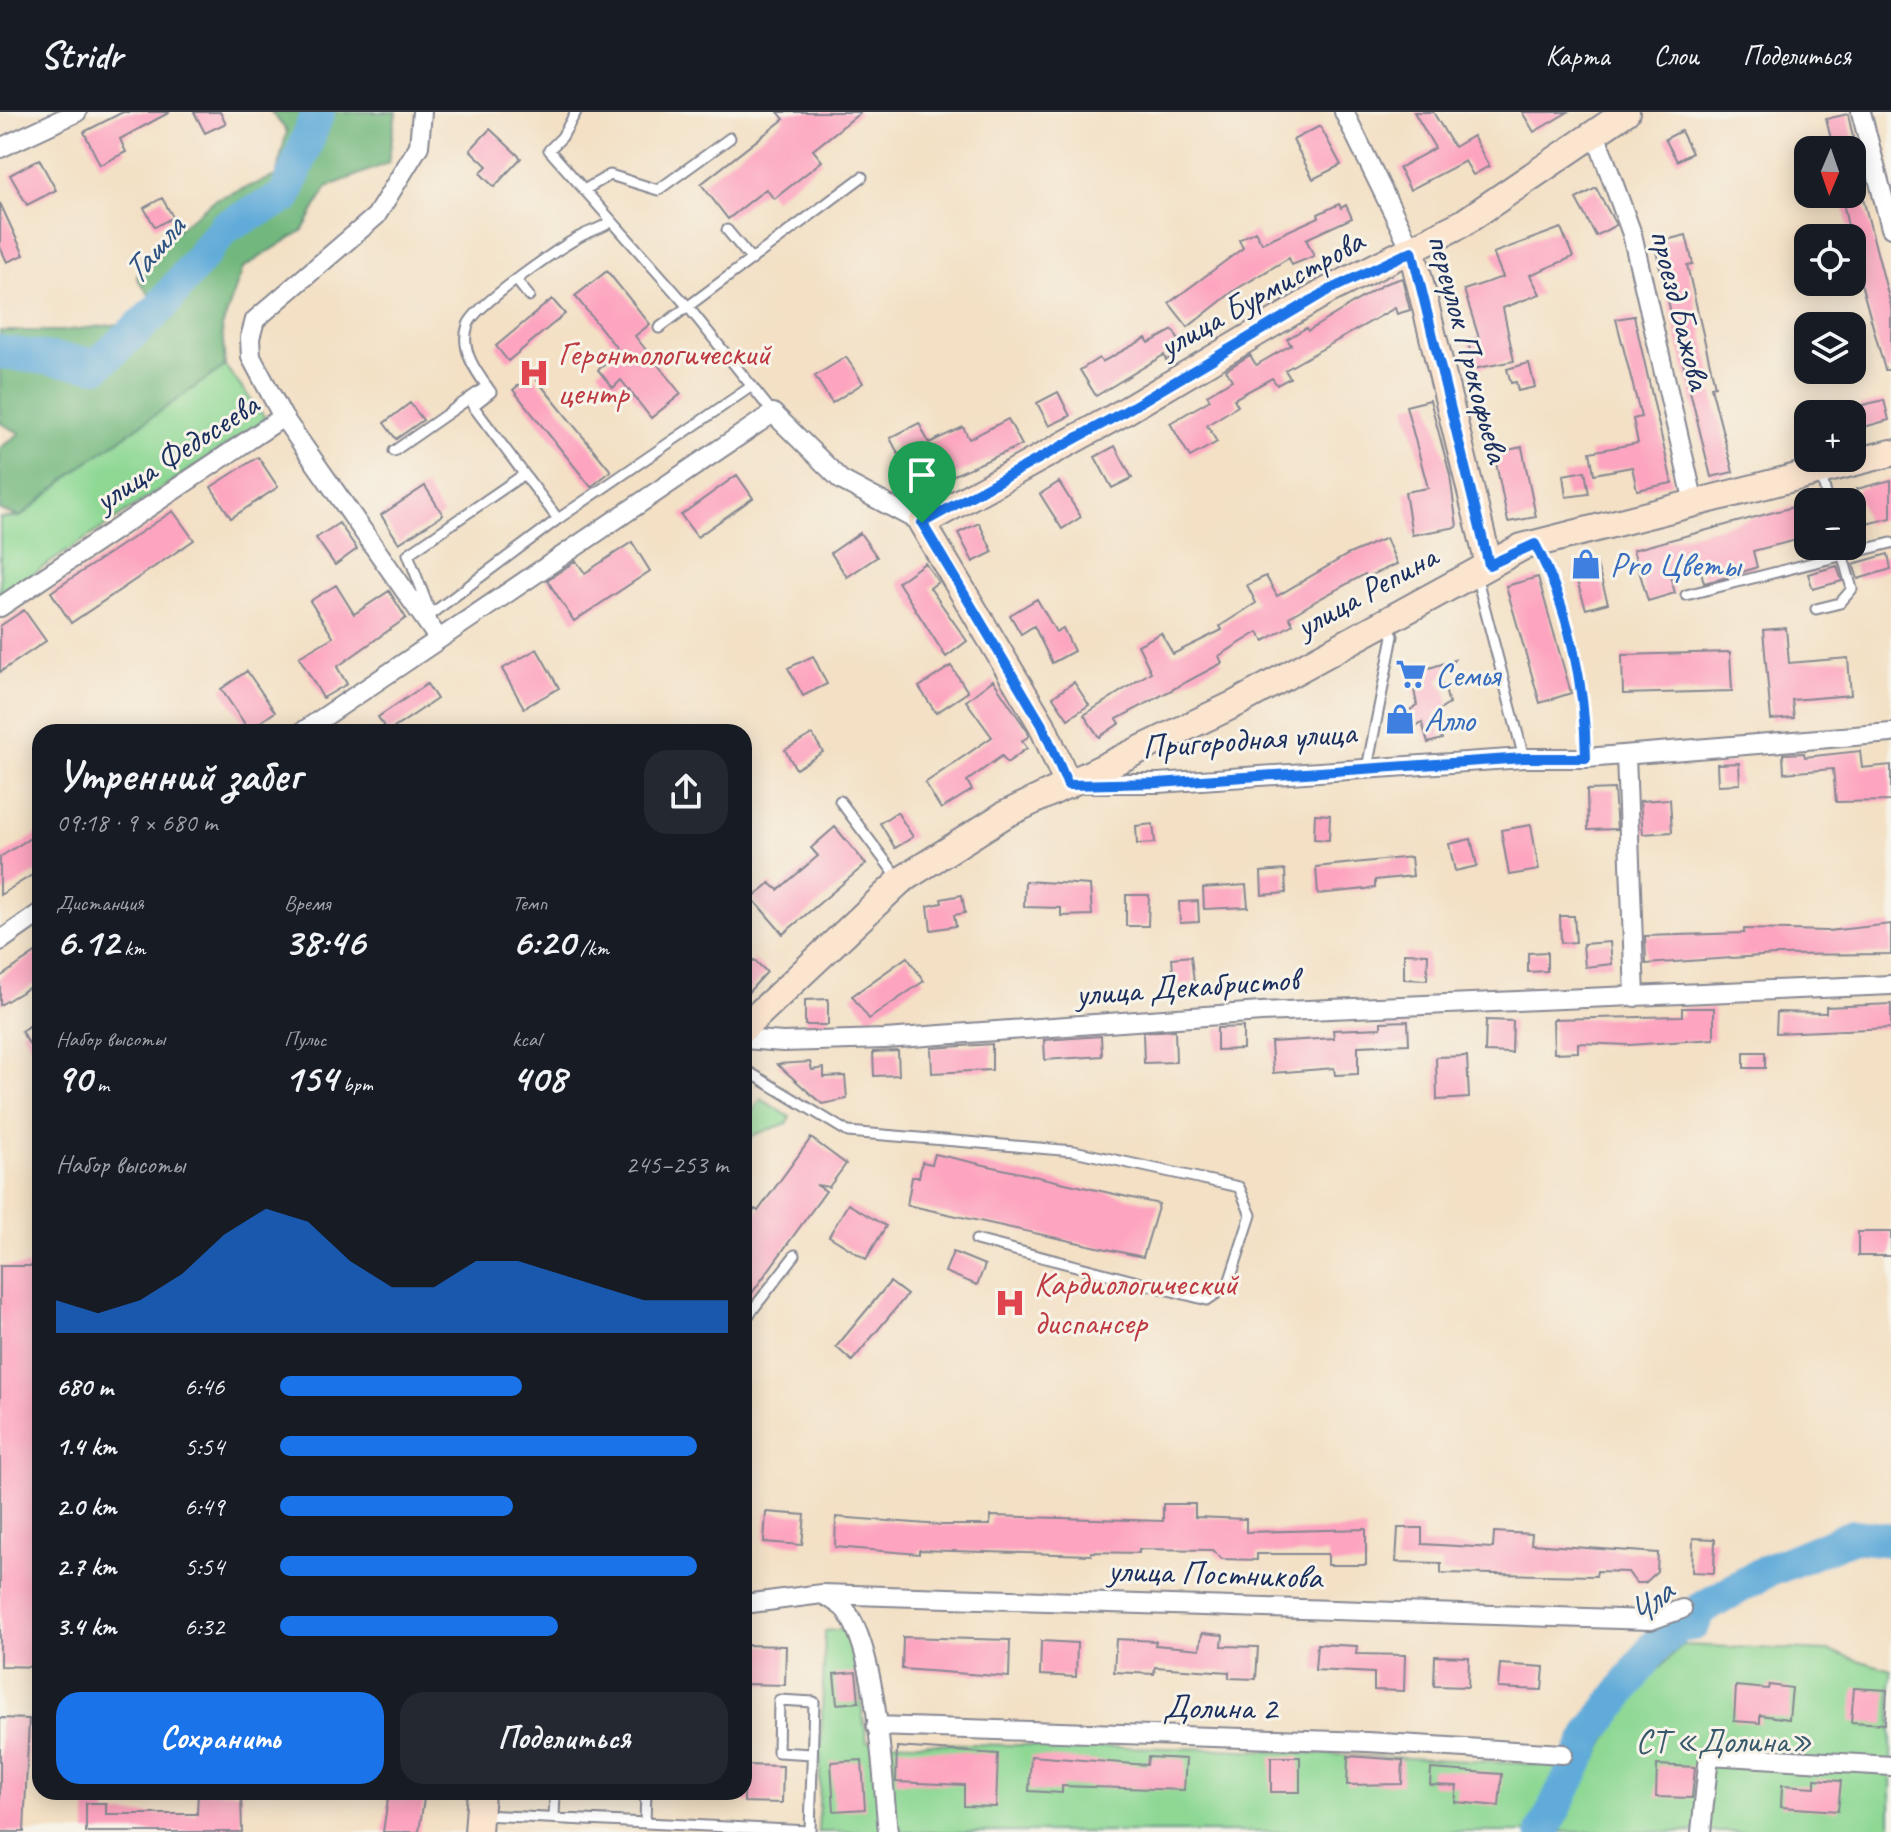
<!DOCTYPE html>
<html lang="ru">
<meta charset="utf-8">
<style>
:root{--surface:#171b24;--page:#242831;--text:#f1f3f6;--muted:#9ea1a6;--line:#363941;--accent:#1a73e8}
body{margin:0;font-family:Caveat,sans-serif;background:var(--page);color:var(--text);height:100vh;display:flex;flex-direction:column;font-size:30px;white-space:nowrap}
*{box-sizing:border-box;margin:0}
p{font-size:26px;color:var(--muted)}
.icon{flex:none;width:44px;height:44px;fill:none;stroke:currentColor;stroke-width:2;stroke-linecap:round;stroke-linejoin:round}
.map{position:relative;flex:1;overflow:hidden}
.sheet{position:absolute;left:32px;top:612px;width:720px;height:1076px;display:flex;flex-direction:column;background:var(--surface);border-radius:24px;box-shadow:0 4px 20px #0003}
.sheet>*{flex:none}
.needle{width:52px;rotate:182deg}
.buttons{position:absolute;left:1794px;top:24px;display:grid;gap:16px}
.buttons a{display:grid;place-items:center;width:72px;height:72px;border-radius:16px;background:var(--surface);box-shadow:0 4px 20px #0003;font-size:40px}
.pin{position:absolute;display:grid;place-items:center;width:68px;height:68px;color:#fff;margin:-82px -34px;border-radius:50% 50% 50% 0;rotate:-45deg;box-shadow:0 0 8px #0007}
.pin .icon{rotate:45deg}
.round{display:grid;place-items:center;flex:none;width:84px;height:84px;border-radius:24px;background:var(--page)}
.head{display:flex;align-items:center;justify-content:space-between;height:136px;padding:0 24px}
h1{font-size:44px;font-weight:800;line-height:60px}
.stats{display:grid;grid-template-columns:repeat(3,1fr);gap:12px;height:136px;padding:8px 24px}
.stats div{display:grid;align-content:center}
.stats b{font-size:40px;font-weight:800}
.stats small{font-size:22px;font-weight:400}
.stats p{font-size:22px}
.chart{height:224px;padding:16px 24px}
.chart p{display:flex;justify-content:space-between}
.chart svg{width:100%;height:144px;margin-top:8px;fill:var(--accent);opacity:.7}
.action{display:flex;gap:16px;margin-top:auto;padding:16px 24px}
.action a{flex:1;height:92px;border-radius:24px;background:var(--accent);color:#fff;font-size:32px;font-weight:800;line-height:92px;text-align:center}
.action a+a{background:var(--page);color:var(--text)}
ul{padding:0 24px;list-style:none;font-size:26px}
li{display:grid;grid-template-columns:128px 96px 1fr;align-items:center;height:60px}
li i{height:20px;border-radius:10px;background:var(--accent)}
header{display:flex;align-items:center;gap:48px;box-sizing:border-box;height:112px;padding:0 40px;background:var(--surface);border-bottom:2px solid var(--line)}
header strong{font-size:38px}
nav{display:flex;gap:44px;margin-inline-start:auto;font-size:28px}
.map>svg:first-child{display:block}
.green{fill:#8ed894;stroke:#548479;stroke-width:2}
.forest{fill:#72b87e;stroke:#46746e;stroke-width:2}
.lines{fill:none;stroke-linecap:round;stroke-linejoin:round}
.river{stroke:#61abd9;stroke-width:34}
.building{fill:#fda5c0}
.lane-casing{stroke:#878892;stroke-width:13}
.street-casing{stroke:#878892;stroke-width:22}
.secondary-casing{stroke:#878892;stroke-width:30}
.lane{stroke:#fff;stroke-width:9}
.street{stroke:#fff;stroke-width:18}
.secondary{stroke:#fbe5cf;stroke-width:26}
.route-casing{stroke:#fff;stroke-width:16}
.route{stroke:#1a73e8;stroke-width:10}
.labels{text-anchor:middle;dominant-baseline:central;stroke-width:6;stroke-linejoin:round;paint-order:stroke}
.street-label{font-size:34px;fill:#1b2f5e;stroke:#f7f3e8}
.health-label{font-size:34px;fill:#be3a42;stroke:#f7f3e8;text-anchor:start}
.shop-label{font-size:34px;fill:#366cbe;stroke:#f7f3e8;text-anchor:start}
.park-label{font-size:34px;fill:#38596c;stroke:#f7f3e8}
.water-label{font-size:36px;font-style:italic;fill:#305483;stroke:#f7f3e8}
</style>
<header>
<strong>Stridr</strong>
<nav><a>Карта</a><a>Слои</a><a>Поделиться</a></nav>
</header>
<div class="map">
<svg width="1891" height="1720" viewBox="0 0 1891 1720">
<rect width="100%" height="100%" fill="#f7f3e8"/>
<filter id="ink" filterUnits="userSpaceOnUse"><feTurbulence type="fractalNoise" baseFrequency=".0125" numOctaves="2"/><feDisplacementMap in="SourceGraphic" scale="16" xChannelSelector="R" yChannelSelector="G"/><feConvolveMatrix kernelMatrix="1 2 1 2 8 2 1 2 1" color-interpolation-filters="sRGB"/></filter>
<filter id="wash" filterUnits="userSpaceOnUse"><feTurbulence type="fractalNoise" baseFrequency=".006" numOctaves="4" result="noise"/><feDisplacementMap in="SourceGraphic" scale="32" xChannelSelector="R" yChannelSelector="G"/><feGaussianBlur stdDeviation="1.8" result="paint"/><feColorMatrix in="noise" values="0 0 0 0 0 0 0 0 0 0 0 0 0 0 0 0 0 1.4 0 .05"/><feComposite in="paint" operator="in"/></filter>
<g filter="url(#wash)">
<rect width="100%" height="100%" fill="#f3e0c5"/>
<path class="green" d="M225,254L266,307L0,484V406L20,405L86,351Z
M761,987L790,1005L788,1011L753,1023L744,1034V1011Z
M850,1517L867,1630L1221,1637L1592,1655L1630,1586L1682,1533L1828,1539L1891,1558V1720H818L825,1519Z"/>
<path class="forest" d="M271,0H396L388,51L327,75L303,118L243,156L222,215L225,254L86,351L20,405L0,398V336L20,321L0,311V219H62L128,211L153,188L137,166L143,144L216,87L276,64L287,19Z"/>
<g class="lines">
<path class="river" d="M0,240L97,253L160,196L225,115L285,85L318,0
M1543,1720L1592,1620L1655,1534L1679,1514L1693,1512L1701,1497L1765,1460L1853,1424L1891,1428"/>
</g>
<g id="blocks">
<path class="building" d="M123,0H170L120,27L126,40L100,53L84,20Z
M194,0H220L226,11L205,21Z
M778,0H861L813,38L822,49L774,87L766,77L728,107L701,72L784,7Z
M1414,0H1433L1454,35L1473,24L1489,54L1473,63L1465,49L1410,78L1399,56L1435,36Z
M1522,0H1568L1534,20Z
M1848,2L1854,30L1833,35L1826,7Z
M1320,14L1341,53L1313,67L1293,28Z
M490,17L521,46L494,75L480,61L487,54L470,38Z
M1681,19L1692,41L1677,49L1665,27Z
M39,47L56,78L27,93L10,63Z
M1859,71L1891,194V258H1885L1852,139V115H1848L1843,90L1852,88V72Z
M1596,76L1616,113L1596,124L1576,87Z
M162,86L173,105L155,115L144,96Z
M0,91L24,143L7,150L0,135Z
M1339,92L1341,96L1346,93L1352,106L1306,127L1314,144L1292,153L1289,146L1235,178L1188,215L1169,191L1243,136L1239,128L1255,119L1262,131L1319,105L1318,102Z
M1561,116L1573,145L1530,163L1540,182L1503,196L1514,249L1473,257L1468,228L1479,226L1464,178L1503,165L1493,141Z
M1686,123L1693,152L1687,153L1715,274L1711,275L1733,360L1711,365L1654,131Z
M607,159L650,212L635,224L681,282L651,306L621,268L613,276L598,258L620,240L575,184Z
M1402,166L1410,198L1397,202L1395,196L1285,258L1290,266L1277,273L1272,266L1234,287L1238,294L1207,313L1217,330L1190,345L1170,311L1210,288L1207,283L1232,268L1226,258L1250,243L1256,253L1291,233L1287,227L1306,216L1308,219L1384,172Z
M552,187L565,202L508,249L496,234Z
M1634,204L1672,371L1637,378L1632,355L1594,362L1590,340L1638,331L1633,307L1641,305L1616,207Z
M1173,218L1184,238L1166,248L1164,243L1096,284L1080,258L1099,246L1102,250L1146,226L1149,231Z
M846,245L863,271L832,291L815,264Z
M1529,251L1535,275L1518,279L1516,270L1511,271L1507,257Z
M532,262L611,359L591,375L513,278Z
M1058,280L1070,304L1049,314L1037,291Z
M1430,288L1450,363L1457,415L1412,423L1405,380L1428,376L1406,294Z
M1884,288L1889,308L1864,315L1859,294Z
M410,291L423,308L396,327L384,311Z
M1008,307L1022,333L952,364L941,342L907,359L890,326L919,311L929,331L963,315L969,327Z
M1115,334L1132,366L1112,376L1095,345Z
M1522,335L1536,405L1508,410L1494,341Z
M258,345L278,375L231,406L211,375Z
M1585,359L1589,382L1566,385L1563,363Z
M737,363L753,386L697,425L681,403Z
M1891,368V406L1866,412L1857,377Z
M1059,370L1081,405L1062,417L1040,382Z
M425,374L443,403L399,431L381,403Z
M1804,392L1808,425L1753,439L1757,455L1728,465L1704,471L1700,455L1670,464L1675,481L1648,489L1633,438Z
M173,399L194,428L71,511L51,480Z
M339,411L357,437L335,453L316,426Z
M979,411L993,440L973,450L958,421Z
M860,421L877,445L847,465L831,441Z
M1386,426L1397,452L1367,465L1365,462L1321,486L1289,505L1293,512L1264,529L1258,520L1219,544L1222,551L1117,607L1120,611L1099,625L1084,603L1151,560L1138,533L1161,521L1173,542L1222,518L1220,514L1256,491L1247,473L1266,464L1277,484L1347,443Z
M632,430L650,459L574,509L547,468L576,449L585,461Z
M1888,442L1891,457L1858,467L1853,452Z
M1596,450L1608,491L1586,497L1573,457Z
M925,451L938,470L930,476L967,529L946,545L898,470Z
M1837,454L1842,469L1813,477L1808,462Z
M1538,465L1571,581L1540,591L1506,474Z
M336,473L354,502L389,479L406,506L337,555L347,572L323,586L299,545L333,525L310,489Z
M1037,487L1056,520L1063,516L1074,539L1052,551L1034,514L1021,522L1010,503Z
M24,498L46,529L0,560V514Z
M1786,516L1789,551L1848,546L1851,583L1792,588L1794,606L1771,608L1763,518Z
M537,537L559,576L524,596L502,557Z
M1730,540L1732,579L1623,582L1622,543Z
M813,544L827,572L803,584L788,556Z
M1454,548L1438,569L1445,577L1449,592L1435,601L1442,627L1428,631L1422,610L1404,622L1395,609L1417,593L1411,562Z
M951,554L968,580L936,601L919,575Z
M247,559L275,600L249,618L221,577Z
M993,568L1028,620L1029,624L1022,629L1027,636L1007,651L1002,644L967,669L972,678L941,697L925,671L992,625L966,589Z
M1074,570L1089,593L1068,607L1053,585Z
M427,572L437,587L388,620L378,605Z
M812,622L823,640L796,657L785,638Z
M1860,639L1862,656L1891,653V689L1836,690L1833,657L1784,661L1783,642L1804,641L1805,645Z
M1739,651L1740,672L1718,673L1717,652Z
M1614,677L1617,717L1588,718L1587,678Z
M1670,687L1672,720L1643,722L1640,689Z
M897,700L913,725L895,736L880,711Z
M1315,702L1330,703L1329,728L1314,727Z
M1153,712L1155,731L1137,732L1136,714Z
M1531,713L1539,758L1509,763L1501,718Z
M835,715L866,752L783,822L752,786L770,771L778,778L818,744L811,736Z
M40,720V758L0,783V745Z
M1471,727L1477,754L1455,759L1449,732Z
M1411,745L1413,764L1375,768V776L1318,782L1316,755Z
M1285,758L1286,781L1262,783L1261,760Z
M1025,769L1090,773L1092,803L1061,804V796L1024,795Z
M1246,773L1248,795L1204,797L1203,776Z
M962,783L965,801L954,803L956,814L931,818L928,794L942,791L941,787Z
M1126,783H1149L1148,814H1126Z
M1198,789L1199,810L1180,811L1179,790Z
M1560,804H1574L1576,830L1561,831Z
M1891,812V842L1775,843L1646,852L1645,824L1744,821V817L1828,819Z
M1610,830L1612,852L1585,855L1583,832Z
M40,838V869L0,893V865Z
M1547,840V859L1528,860V841Z
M1404,841L1428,842L1427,868L1404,867Z
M1191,844L1194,871L1174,873L1172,846Z
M907,845L924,869L869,907L852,884Z
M754,848L767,860L744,885V860Z
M828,887V913H805V888Z
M1891,892V916L1776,921L1777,900L1826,901V895Z
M1682,896H1714V927L1629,933L1578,931V940L1554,941L1553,907L1682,904Z
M40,907V949L21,919Z
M1486,908L1513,909L1512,941L1485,940Z
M1408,909L1409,932L1358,934V962L1335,963L1334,956L1273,961L1271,930L1334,926L1333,918L1381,916V910Z
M1243,915V937L1217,938V916Z
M1175,918L1176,950L1144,951L1143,920Z
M1101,924L1102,944L1045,948L1044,928Z
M992,932V958L932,961L931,936Z
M898,939L899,963L874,964L873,940Z
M1744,940H1765V956H1744Z
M1467,944L1469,986L1437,988L1436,945Z
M810,950L812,958L824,956V965L845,964L847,987L822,992L777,952Z
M811,1026L846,1052L829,1075L816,1073L826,1079L744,1192V1112L755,1097L758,1099Z
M935,1042L1159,1092L1143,1145L907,1093L912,1065H919L922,1050L932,1052Z
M848,1092L886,1114L866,1147L829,1124Z
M1858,1120H1891V1144H1858Z
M953,1140L985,1153L977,1173L945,1160Z
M0,1154H37L40,1555L0,1554Z
M890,1170L907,1183L852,1249L836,1235Z
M1163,1392H1195V1405L1246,1407V1420L1366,1417V1453H1328V1442H1257V1448L1222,1447L1212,1438L1139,1437V1441L1091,1440V1443L919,1438V1442L835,1435L836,1405L941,1413H990L991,1404L1163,1409Z
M766,1400L805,1403L802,1433L764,1430Z
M1398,1416H1422V1432L1493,1436L1494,1420L1532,1422L1531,1432L1658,1441L1657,1460L1645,1471H1636L1628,1460L1597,1459L1596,1464L1441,1461V1451L1396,1450Z
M1693,1426L1715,1427L1714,1461L1692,1460Z
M1202,1521L1223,1523L1222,1534L1258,1535L1256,1567L1229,1566V1560L1155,1555L1154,1562L1114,1560L1116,1527L1156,1529L1155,1533L1200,1537Z
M903,1525L1010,1528L1009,1565L902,1557Z
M1041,1529L1077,1531L1076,1565L1040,1563Z
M1317,1532L1357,1534L1356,1542L1405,1543L1404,1579L1374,1578V1561L1315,1558Z
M744,1533L786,1534L785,1573L744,1572Z
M1435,1544L1469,1545L1468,1575L1434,1574Z
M1500,1552L1544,1555L1542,1578L1498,1576Z
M856,1560L859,1590L837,1592L834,1562Z
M1769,1573L1792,1576L1789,1607L1760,1603V1611L1734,1609L1736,1574L1768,1577Z
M1854,1576L1887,1578L1885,1612L1851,1610Z
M0,1606L29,1607L24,1720H0Z
M897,1635L998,1642L996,1695L964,1694V1673L896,1670Z
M1031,1644L1147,1653L1148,1645L1186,1647L1184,1678L1062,1674V1681L1029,1679Z
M1348,1644L1403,1648L1402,1672L1347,1673Z
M1271,1645H1300V1680H1271Z
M862,1648L865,1697L834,1699L831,1650Z
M744,1653L783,1654L782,1691L744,1690Z
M1657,1653L1695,1655L1692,1686L1656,1685Z
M1431,1657L1502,1662L1499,1694L1455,1690L1457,1674L1430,1673Z
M1815,1667L1841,1669L1838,1699L1781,1695L1782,1673L1815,1675Z
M198,1680H241L242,1720H86V1691H106V1702H197Z
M389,1680H425L419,1720H383Z"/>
</g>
</g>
<g filter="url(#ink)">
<use href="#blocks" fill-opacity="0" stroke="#878892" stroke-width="2"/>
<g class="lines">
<g class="lane-casing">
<path id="lane" d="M576,0L562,25L549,38L689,196L773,301
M584,78L610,63L658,78L730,26
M727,118L752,148
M517,169L529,184
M659,216L862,65
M394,339L487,274
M1821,362L1828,390
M523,363L408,442L431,502L558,407L752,274
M558,407L473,294L491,280C477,261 459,238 468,213C474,194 558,137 579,125C589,119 601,117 612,109
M1537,435C1570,498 1585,575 1586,646
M1476,463L1524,646
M1686,483L1891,431
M1816,497L1840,491L1852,477L1840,434
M1367,656L1393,524L1386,511
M840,689L898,766
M744,957L848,1020L1074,1039L1239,1075L1251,1103L1228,1174L1207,1188L976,1128
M744,1209L795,1143
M482,1703L810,1719L814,1590L779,1588L778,1640L812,1642
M554,1706L555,1680
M645,1710L646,1680"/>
</g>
<g class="street-casing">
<path id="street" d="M422,0L419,34L376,104L255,208L250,226L251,245L283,305L438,526
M1344,0L1412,139
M1861,0L1891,116
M1595,21L1632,122L1694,391
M0,36L77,0
M0,495L283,305
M302,620L773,301L841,368L922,411
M1626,643L1635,885
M1080,671H1158L1524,646H1586L1891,621
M0,829L40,801
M744,927L783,930L885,927L1261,900L1891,873
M822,1482C831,1487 842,1492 847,1500C878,1545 882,1663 888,1720
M744,1492L822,1482L1651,1508L1682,1497
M876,1614L1367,1630L1563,1642
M1701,1720L1709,1643L1891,1654"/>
</g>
<g class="secondary-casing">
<path id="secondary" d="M1412,139L1489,453
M1068,673L1042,613L922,411L1122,301L1327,179L1463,111L1626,0
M744,916L900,769L1004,703L1237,591L1522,435L1891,341
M478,1720L481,1680"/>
</g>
<use href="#lane" class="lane"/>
<use href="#street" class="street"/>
<use href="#secondary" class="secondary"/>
</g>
</g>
<g class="lines" filter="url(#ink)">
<g class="route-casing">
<path id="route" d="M1412,139L1489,453L1535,432C1569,496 1585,573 1586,646H1524L1158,671L1068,673L1042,613L922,411L1122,301L1327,179Z"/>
</g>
<use href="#route" class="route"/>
</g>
<defs>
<g id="hospital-bare" transform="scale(2.4)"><path d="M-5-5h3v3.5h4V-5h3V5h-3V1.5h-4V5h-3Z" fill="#e0444e" stroke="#f7f3e8" stroke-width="2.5" paint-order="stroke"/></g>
<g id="shop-bare" transform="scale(2.4)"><path d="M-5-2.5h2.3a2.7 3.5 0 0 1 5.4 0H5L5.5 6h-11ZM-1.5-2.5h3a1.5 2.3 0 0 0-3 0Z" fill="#3f7fe0" stroke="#f7f3e8" stroke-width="2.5" paint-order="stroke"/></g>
<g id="supermarket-bare" transform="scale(2.4)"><path d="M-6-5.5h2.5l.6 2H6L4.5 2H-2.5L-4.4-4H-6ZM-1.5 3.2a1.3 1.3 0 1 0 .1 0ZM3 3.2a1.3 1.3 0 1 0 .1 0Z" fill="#3f7fe0" stroke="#f7f3e8" stroke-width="2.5" paint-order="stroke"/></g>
</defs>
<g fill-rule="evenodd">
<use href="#hospital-bare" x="534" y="261"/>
<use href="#shop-bare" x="1586" y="452"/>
<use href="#supermarket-bare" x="1411" y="562"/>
<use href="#shop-bare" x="1400" y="607"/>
<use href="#hospital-bare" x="1010" y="1191"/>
</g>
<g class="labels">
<g class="street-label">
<text transform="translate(1261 181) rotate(-29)">улица Бурмистрова</text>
<text transform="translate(1681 197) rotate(76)">проезд Бажова</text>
<text transform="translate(1469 236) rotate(75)">переулок Прокофьева</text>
<text transform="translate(176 340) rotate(-33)">улица Федосеева</text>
<text transform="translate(1366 479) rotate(-29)">улица Репина</text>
<text transform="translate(1249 627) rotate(-4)">Пригородная улица</text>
<text transform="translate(1187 874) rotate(-4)">улица Декабристов</text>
<text transform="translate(1215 1461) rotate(2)">улица Постникова</text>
<text transform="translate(1220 1595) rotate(1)">Долина 2</text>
</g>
<g class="health-label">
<text x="558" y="241">Геронтологический<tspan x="558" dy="39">центр</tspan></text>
<text x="1034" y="1171">Кардиологический<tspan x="1034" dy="39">диспансер</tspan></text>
</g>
<g class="shop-label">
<text x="1610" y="452">Pro Цветы</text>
<text x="1435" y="562">Семья</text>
<text x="1424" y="607">Алло</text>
</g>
<g class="park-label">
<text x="1724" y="1628">СТ «Долина»</text>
</g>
<g class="water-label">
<text transform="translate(153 138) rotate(-50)">Ташла</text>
<text transform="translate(1650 1491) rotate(-41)">Чла</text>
</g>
</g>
</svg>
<div class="buttons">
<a><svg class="needle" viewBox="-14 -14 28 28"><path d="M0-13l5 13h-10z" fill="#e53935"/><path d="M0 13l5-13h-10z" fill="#9ea1a6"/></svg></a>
<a><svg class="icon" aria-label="locate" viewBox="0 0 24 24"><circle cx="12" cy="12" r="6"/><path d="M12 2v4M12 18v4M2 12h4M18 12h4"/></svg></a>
<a><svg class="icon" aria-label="layers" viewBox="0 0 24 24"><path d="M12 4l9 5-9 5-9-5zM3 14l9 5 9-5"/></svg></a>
<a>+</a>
<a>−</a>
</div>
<div class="pin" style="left:922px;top:411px;background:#1e9e55"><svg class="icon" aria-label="arrive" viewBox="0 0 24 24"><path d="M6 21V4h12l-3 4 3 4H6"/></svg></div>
<section class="sheet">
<div class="head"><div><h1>Утренний забег</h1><p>09:18 · 9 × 680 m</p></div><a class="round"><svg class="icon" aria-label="share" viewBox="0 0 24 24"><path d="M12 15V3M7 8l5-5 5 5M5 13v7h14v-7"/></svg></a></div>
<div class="stats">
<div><p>Дистанция</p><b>6.12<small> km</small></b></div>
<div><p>Время</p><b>38:46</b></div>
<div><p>Темп</p><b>6:20<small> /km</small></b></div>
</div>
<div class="stats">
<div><p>Набор высоты</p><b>90<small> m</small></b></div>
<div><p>Пульс</p><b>154<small> bpm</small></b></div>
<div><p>kcal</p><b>408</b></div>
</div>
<div class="chart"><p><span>Набор высоты</span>245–253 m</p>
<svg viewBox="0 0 160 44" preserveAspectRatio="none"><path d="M0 44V34L10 38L20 34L30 26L40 14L50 6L60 10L70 22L80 30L90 30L100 22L110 22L120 26L130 30L140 34L150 34L160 34V44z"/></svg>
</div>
<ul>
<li><b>680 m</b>6:46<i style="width:54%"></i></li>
<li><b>1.4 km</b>5:54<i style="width:93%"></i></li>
<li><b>2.0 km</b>6:49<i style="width:52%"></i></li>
<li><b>2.7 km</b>5:54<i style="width:93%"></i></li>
<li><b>3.4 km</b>6:32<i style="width:62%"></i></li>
</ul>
<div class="action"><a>Сохранить</a><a>Поделиться</a></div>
</section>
</div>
